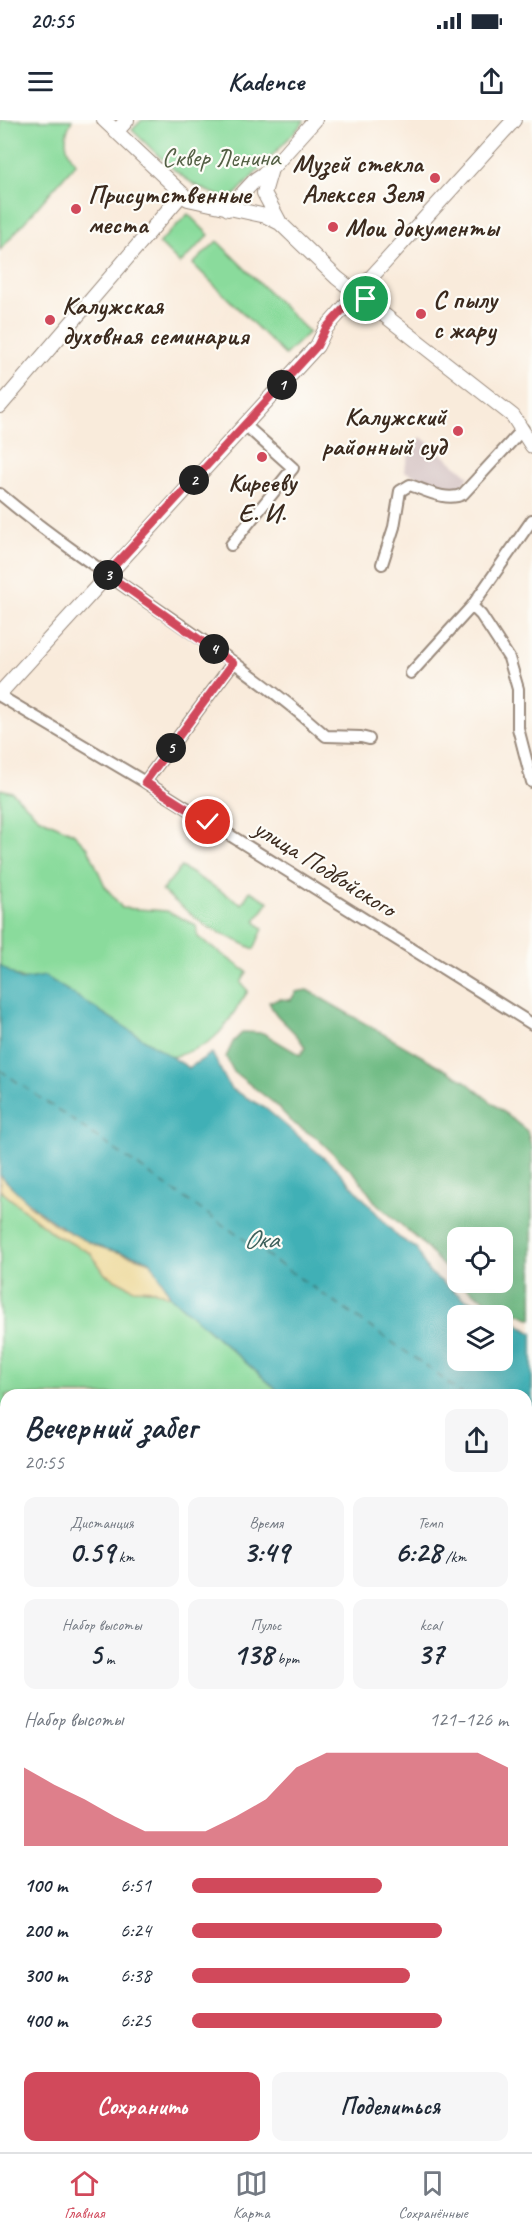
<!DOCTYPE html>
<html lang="ru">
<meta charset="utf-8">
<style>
:root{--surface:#fff;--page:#f6f6f7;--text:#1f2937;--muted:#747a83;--line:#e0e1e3;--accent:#d1495b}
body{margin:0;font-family:Caveat,sans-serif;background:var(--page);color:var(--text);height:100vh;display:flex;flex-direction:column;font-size:22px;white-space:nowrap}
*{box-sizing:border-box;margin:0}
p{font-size:20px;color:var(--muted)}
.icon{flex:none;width:33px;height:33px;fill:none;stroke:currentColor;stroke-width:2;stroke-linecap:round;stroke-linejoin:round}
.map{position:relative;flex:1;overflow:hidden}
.panel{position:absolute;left:0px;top:1269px;width:532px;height:764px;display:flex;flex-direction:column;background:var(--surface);border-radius:18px 18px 0 0;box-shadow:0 6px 24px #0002}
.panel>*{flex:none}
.fabs{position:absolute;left:447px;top:1107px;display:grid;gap:12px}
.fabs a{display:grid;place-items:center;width:66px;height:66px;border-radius:12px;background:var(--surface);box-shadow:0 6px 24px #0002;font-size:30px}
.pin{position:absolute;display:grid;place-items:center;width:51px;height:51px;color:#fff;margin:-26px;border:3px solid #fff;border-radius:50%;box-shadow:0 2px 6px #0007}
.km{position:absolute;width:30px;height:30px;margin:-15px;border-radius:50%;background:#222;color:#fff;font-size:16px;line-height:30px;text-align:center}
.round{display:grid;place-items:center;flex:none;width:63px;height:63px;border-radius:12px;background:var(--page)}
.head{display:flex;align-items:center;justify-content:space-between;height:102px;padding:0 24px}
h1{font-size:33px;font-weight:700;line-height:45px}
.figures{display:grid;grid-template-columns:repeat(3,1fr);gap:9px;height:102px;padding:6px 24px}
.figures div{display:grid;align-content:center;border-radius:12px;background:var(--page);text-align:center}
.figures b{font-size:30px;font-weight:700}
.figures small{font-size:16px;font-weight:400}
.figures p{font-size:16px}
.chart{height:168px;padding:12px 24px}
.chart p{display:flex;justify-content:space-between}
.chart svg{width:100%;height:108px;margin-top:6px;fill:var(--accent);opacity:.7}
.primary-button{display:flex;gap:12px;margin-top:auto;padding:12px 24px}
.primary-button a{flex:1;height:69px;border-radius:12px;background:var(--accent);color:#fff;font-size:24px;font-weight:700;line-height:69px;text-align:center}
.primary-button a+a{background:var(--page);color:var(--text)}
ul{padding:0 24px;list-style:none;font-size:20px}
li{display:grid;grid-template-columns:96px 72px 1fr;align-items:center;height:45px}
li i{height:15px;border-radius:8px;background:var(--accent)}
.status{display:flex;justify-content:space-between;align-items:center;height:42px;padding:0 30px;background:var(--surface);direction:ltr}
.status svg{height:16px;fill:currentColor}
header{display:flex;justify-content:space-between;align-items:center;height:78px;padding:0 24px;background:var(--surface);font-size:27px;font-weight:700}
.dock{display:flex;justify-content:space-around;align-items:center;height:84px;border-top:2px solid var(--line);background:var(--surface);font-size:16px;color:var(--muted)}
.dock a{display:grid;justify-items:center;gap:3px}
.dock .active{color:var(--accent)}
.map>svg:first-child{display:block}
.industrial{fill:#d2bfc0}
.green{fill:#8adb9c;stroke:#62825d;stroke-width:1.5}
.forest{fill:#6fbb84;stroke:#557251;stroke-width:1.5}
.sand{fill:#eeda9e;stroke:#94825e;stroke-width:1.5}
.water{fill:#3fb0b6;stroke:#3d6d6a;stroke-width:1.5;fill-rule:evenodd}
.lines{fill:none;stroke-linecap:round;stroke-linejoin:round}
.ferry{stroke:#3d605b;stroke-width:1.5;stroke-dasharray:8 6;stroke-linecap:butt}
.street-casing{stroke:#9a8a7c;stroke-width:14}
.secondary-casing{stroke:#9a8a7c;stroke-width:16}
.street{stroke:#fff;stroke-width:10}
.secondary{stroke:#fff;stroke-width:14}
.route-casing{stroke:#fff;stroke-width:12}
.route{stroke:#d1495b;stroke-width:8}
.poi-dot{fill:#d1495b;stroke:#fdfcf7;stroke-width:2}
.labels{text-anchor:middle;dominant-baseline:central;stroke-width:4.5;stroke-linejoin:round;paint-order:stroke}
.park-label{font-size:26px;fill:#535f44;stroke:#fdfcf7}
.poi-label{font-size:26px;font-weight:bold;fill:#3b2a1e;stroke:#fdfcf7;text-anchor:start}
.street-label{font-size:26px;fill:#3b2a1e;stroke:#fdfcf7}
.water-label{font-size:27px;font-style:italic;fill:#3d605b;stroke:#fdfcf7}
</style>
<div class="status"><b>20:55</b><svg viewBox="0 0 49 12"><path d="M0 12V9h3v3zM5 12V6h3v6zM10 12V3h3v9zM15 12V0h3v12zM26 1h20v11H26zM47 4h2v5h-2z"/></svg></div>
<header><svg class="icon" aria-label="menu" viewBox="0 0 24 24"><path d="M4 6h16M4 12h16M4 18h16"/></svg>Kadence<svg class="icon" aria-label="share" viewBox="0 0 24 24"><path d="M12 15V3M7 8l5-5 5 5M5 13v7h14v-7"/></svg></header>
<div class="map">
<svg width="532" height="2032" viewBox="0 0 532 2032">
<rect width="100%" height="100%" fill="#fdfcf7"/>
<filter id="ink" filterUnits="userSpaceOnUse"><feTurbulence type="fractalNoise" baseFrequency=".0167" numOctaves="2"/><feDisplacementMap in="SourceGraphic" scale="12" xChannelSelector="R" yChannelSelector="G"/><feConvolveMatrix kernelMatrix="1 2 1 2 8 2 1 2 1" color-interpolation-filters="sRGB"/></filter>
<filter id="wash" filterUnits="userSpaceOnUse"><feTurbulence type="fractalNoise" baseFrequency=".008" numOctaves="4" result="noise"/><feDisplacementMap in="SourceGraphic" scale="24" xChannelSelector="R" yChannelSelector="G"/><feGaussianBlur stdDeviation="1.35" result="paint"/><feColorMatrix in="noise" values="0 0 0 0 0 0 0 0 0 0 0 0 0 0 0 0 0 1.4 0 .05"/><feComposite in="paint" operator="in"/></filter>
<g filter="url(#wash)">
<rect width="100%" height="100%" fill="#f9ebdb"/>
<path class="industrial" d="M421,317L469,356L455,374L404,351L410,330Z"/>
<path class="green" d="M0,0H72C63,16 64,29 76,43L0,130Z
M142,0H304L303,3L231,79C186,69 164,40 132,10Z
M188,94L209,115L180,144L159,123Z
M217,121L309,212L285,235L193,144Z
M0,669L12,672L38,697L73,713L88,728L105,766L122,788L167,791L196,805L198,817L247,852L241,863L248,871C221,911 221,923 172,937L126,909L6,851L0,845Z
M181,747L242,784L250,771L269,782L255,801L263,809L254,829L206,806L162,771Z
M0,1070L54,1114L91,1133L105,1154L134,1169L154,1170L171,1177L283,1275H6V1536L0,1532Z
M526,1527L532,1533V1906L526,1905Z"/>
<path class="forest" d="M307,870L465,961L527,1011L532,1029V1199L485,1180L458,1162H502V1118H458V1162L421,1122L375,1082L356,1055L318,1019L293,1003L275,984L234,952L226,937L233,922L243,912L263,913L300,935L305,928C296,908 276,901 269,882L280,879L291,880L296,872Z
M6,1658V2026H526L527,1905L532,1906V2032H0V1661Z
M532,1686V1755L527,1759V1693Z"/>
<path class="sand" d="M0,1040L19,1055L28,1084L57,1106L97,1126L151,1142L171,1177L154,1170L134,1169L105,1154L91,1133L54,1114L0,1070Z"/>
<path class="water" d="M0,845L21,860L45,856L189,948L212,933L230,968L265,988L336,1048L398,1117L416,1128L428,1151L463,1178L500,1193L532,1213V1533L526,1527V1275H283L171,1177L151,1142C136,1133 114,1133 98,1126C59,1110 29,1085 0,1055ZM458,1196H502V1240H458Z"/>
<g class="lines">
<path class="ferry" d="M0,950L432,1250L463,1275
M526,1325L532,1330"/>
</g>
</g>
<g filter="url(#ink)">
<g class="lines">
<g class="street-casing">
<path id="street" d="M0,374C104,461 226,526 326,616L361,617L369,619
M231,425L293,348L245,305
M382,444L394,407L400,371L410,365C427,371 447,382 463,374L523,309
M472,486L481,495L509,538L518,569V608L532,662
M411,553L472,486L532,400
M0,576L145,662L532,904
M145,662L233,543
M0,1572L6,1576"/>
</g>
<g class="secondary-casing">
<path id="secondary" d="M104,0L188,79L266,96L280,103L337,158L513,296L532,326
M116,12L127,0
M228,89L256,59L271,49
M279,101L264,73L271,49L315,0
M0,286L182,74
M0,573L317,226L326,208L356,174L514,0"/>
</g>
<use href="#street" class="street"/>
<use href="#secondary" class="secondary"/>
</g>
</g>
<g class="lines" filter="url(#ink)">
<g class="route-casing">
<path id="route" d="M208,702L145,662L233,543L107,454L317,226L326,208L357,174L366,179"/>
</g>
<use href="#route" class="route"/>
</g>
<g class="poi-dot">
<circle cx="435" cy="58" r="6"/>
<circle cx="76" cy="89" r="6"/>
<circle cx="333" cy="107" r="6"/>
<circle cx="421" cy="194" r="6"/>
<circle cx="50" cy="200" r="6"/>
<circle cx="458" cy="311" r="6"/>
<circle cx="262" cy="337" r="6"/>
</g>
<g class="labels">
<g class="park-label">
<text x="221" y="37">Сквер Ленина</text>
</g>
<g class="poi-label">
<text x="423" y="43" text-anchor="end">Музей стекла<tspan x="423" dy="30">Алексея Зеля</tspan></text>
<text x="88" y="74">Присутственные<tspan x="88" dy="30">места</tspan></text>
<text x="345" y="107">Мои документы</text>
<text x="433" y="179">С пылу<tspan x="433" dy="30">с жару</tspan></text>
<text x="62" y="185">Калужская<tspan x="62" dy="30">духовная семинария</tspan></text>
<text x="446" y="296" text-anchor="end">Калужский<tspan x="446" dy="30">районный суд</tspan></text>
<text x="262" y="362" text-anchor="middle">Кирееву<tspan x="262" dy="30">Е. И.</tspan></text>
</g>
<g class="street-label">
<text transform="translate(325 748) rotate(32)">улица Подвойского</text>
</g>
<g class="water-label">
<text x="261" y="1119">Ока</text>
</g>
</g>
</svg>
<div class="fabs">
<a><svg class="icon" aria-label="locate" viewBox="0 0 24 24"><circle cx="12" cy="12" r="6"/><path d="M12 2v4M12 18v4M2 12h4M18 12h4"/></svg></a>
<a><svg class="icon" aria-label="layers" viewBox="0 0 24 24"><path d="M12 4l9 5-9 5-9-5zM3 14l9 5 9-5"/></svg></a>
</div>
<div class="pin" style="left:366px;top:179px;background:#1e9e55"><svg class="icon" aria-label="arrive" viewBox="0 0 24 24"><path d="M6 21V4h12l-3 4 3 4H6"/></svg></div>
<div class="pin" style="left:208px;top:702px;background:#d93025"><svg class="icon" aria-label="check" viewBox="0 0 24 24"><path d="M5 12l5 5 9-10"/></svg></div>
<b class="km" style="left:282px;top:265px">1</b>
<b class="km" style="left:194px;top:360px">2</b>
<b class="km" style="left:108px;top:455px">3</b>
<b class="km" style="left:214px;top:529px">4</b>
<b class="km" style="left:171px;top:628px">5</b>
<section class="panel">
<div class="head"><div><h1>Вечерний забег</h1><p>20:55</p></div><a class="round"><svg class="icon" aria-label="share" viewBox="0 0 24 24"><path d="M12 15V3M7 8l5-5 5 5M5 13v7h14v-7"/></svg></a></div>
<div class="figures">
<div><p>Дистанция</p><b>0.59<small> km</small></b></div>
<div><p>Время</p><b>3:49</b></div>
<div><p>Темп</p><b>6:28<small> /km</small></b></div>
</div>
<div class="figures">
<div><p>Набор высоты</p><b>5<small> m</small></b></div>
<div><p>Пульс</p><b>138<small> bpm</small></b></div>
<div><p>kcal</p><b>37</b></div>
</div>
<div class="chart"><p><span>Набор высоты</span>121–126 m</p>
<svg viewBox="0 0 160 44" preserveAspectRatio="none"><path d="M0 44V12L10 19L20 25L30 32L40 38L50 38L60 38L70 32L80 25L90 12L100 6L110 6L120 6L130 6L140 6L150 6L160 12V44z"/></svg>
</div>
<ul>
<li><b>100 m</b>6:51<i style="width:60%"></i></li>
<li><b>200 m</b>6:24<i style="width:79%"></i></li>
<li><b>300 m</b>6:38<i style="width:69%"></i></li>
<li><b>400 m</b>6:25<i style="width:79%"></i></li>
</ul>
<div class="primary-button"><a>Сохранить</a><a>Поделиться</a></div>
</section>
</div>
<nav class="dock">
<a class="active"><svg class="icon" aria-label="home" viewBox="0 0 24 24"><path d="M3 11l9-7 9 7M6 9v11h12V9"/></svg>Главная</a>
<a><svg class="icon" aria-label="map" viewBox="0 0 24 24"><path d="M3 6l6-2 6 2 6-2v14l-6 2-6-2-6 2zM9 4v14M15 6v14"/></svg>Карта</a>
<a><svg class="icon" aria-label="saved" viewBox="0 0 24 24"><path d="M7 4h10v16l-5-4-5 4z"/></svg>Сохранённые</a>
</nav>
